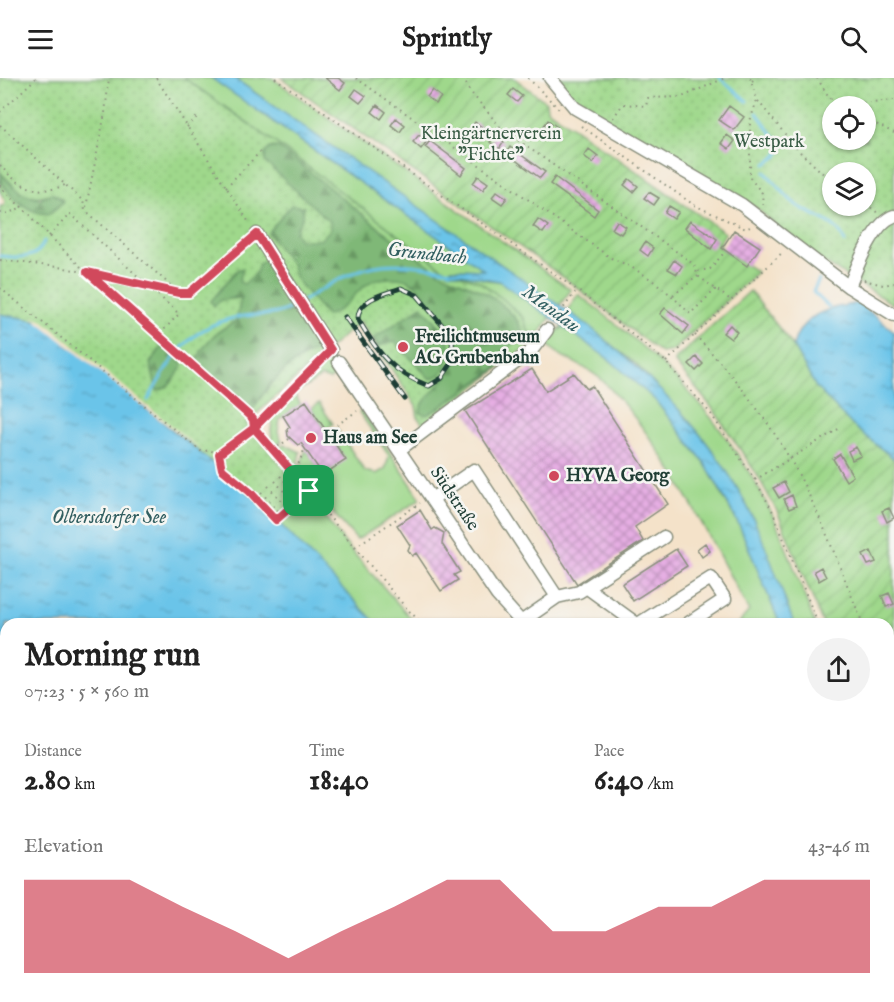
<!DOCTYPE html>
<meta charset="utf-8">
<style>
:root{--surface:#fff;--page:#f2f2f2;--text:#222;--muted:#767676;--accent:#d1495b}
body{margin:0;font-family:"IM FELL English",serif;background:var(--page);color:var(--text);height:100vh;display:flex;flex-direction:column;font-size:22px;white-space:nowrap}
*{box-sizing:border-box;margin:0}
p{font-size:20px;color:var(--muted)}
.icon{flex:none;width:33px;height:33px;fill:none;stroke:currentColor;stroke-width:2;stroke-linecap:round;stroke-linejoin:round}
.map{position:relative;flex:1;overflow:hidden}
.panel{position:absolute;left:0px;top:540px;width:894px;height:384px;display:flex;flex-direction:column;background:var(--surface);border-radius:18px 18px 0 0;box-shadow:0 2px 4px #0004}
.panel>*{flex:none}
.fabs{position:absolute;left:822px;top:18px;display:grid;gap:12px}
.fabs a{display:grid;place-items:center;width:54px;height:54px;border-radius:50%;background:var(--surface);box-shadow:0 2px 4px #0004;font-size:30px}
.pin{position:absolute;display:grid;place-items:center;width:51px;height:51px;color:#fff;margin:-26px;border-radius:12px;box-shadow:0 3px 9px #0006}
.round{display:grid;place-items:center;flex:none;width:63px;height:63px;border-radius:32px;background:var(--page)}
.head{display:flex;align-items:center;justify-content:space-between;height:102px;padding:0 24px}
h1{font-size:33px;font-weight:700;line-height:45px}
.stats{display:grid;grid-template-columns:repeat(3,1fr);gap:9px;height:102px;padding:6px 24px}
.stats div{display:grid;align-content:center}
.stats b{font-size:30px;font-weight:700}
.stats small{font-size:16px;font-weight:400}
.stats p{font-size:16px}
.chart{height:168px;padding:12px 24px}
.chart p{display:flex;justify-content:space-between}
.chart svg{width:100%;height:108px;margin-top:6px;fill:var(--accent);opacity:.7}
header{display:flex;justify-content:space-between;align-items:center;height:78px;padding:0 24px;background:var(--surface);font-size:27px;font-weight:700}
.map>svg:first-child{display:block}
.grass{fill:#9fd88b;stroke:#5f8a60;stroke-width:1.5}
.forest{fill:url(#forest-firs);stroke:#4f7a56;stroke-width:1.5}
.park{fill:url(#park-dots);stroke:#5f8a60;stroke-width:1.5;fill-rule:evenodd}
.garden{fill:url(#garden-furrows);stroke:#5f8a60;stroke-width:1.5}
.water{fill:url(#water-ripples);stroke:#45808e;stroke-width:1.5}
.pier{fill:#f4e2c9}
.lines{fill:none;stroke-linecap:round;stroke-linejoin:round}
.stream{stroke:#6bc4e9;stroke-width:3}
.building{fill:url(#building-cross-hatch)}
.minor-casing{stroke:#8a907e;stroke-width:15}
.path{stroke:#8a907e;stroke-width:2;stroke-dasharray:1.5 4.5;stroke-linecap:butt}
.minor{stroke:#fff;stroke-width:12}
.rail-casing{stroke:#1f3d34;stroke-width:5}
.rail{stroke:#f6f6f2;stroke-width:3;stroke-dasharray:9;stroke-linecap:butt}
.route-casing{stroke:#fff;stroke-width:12}
.route{stroke:#d1495b;stroke-width:8}
.poi-dot{fill:#d1495b;stroke:#f6f6f2;stroke-width:2}
.labels{text-anchor:middle;dominant-baseline:central;stroke-width:5;stroke-linejoin:round;paint-order:stroke}
.park-label{font-size:18px;fill:#395c45;stroke:#f6f6f2}
.poi-label{font-size:18px;font-weight:bold;fill:#1f3d34;stroke:#f6f6f2;text-anchor:start}
.street-label{font-size:18px;fill:#1f3d34;stroke:#f6f6f2}
.water-label{font-size:20px;font-style:italic;fill:#325f61;stroke:#f6f6f2}
</style>
<header><svg class="icon" aria-label="menu" viewBox="0 0 24 24"><path d="M4 6h16M4 12h16M4 18h16"/></svg>Sprintly<svg class="icon" aria-label="search" viewBox="0 0 24 24"><circle cx="10" cy="10" r="6"/><path d="M15 15l6 6"/></svg></header>
<div class="map">
<svg width="894" height="924" viewBox="0 0 894 924">
<defs>
<pattern id="forest-firs" width="22" height="20" patternUnits="userSpaceOnUse" patternTransform="scale(1.5)"><rect width="22" height="20" fill="#7fb877"/><path d="M5 1l3.5 6h-7zM16 11l3.5 6h-7z" fill="#679762"/></pattern>
<pattern id="park-dots" width="8" height="8" patternUnits="userSpaceOnUse" patternTransform="scale(1.5)"><rect width="8" height="8" fill="#9fd88b"/><path d="M2 2h.1M6 6h.1" fill="none" stroke="#88ba79" stroke-width="1.8" stroke-linecap="round"/></pattern>
<pattern id="garden-furrows" width="10" height="10" patternUnits="userSpaceOnUse" patternTransform="scale(1.5)"><rect width="10" height="10" fill="#9fd88b"/><path d="M-1 1l2-2M0 10L10 0M9 11l2-2" fill="none" stroke="#88ba79"/></pattern>
<pattern id="water-ripples" width="26" height="14" patternUnits="userSpaceOnUse" patternTransform="scale(1.5)"><rect width="26" height="14" fill="#6bc4e9"/><path d="M2 4q2-2 4 0t4 0M15 11q2-2 4 0t4 0" fill="none" stroke="#57a0be"/></pattern>
<pattern id="building-cross-hatch" width="8" height="8" patternUnits="userSpaceOnUse" patternTransform="scale(1.5)"><rect width="8" height="8" fill="#e6aee3"/><path d="M0 0l8 8M0 8l8-8" fill="none" stroke="#ba8fb9"/></pattern>
</defs>
<rect width="100%" height="100%" fill="#f6f6f2"/>
<filter id="ink" filterUnits="userSpaceOnUse"><feTurbulence type="fractalNoise" baseFrequency=".0167" numOctaves="2"/><feDisplacementMap in="SourceGraphic" scale="12" xChannelSelector="R" yChannelSelector="G"/><feConvolveMatrix kernelMatrix="1 2 1 2 8 2 1 2 1" color-interpolation-filters="sRGB"/></filter>
<filter id="wash" filterUnits="userSpaceOnUse"><feTurbulence type="fractalNoise" baseFrequency=".008" numOctaves="4" result="noise"/><feDisplacementMap in="SourceGraphic" scale="24" xChannelSelector="R" yChannelSelector="G"/><feGaussianBlur stdDeviation="1.35" result="paint"/><feColorMatrix in="noise" values="0 0 0 0 0 0 0 0 0 0 0 0 0 0 0 0 0 1.4 0 .05"/><feComposite in="paint" operator="in"/></filter>
<g filter="url(#wash)">
<rect width="100%" height="100%" fill="#f4e2c9"/>
<path class="grass" d="M184,0H211L485,192L450,191L487,202L499,203L552,237L540,255L530,257L523,240L503,221L480,204L442,190L280,68Z
M234,0H272L571,212L559,228Z
M578,216C660,278 723,338 770,432C788,468 800,508 815,546H794L753,440L714,375L637,287L567,233Z
M565,248L628,296L655,322L704,384L740,449L780,546H738L749,533C705,453 668,370 603,303C587,287 561,282 546,265L549,258Z
M327,279L338,295L330,302L321,299L294,316L301,327L280,341L278,354L282,363L275,368C257,333 305,299 327,279Z
M319,325L333,346L325,351L311,331Z
M362,332L419,418V422L357,462L298,395L306,371L323,397L345,382L330,355L337,351L365,393L376,396L385,391L389,378L359,334Z
M284,366L300,374L296,393L277,372Z
M307,416L349,470L416,546H377L275,445Z
M888,680L894,689V722L888,715Z
M888,737L894,745V775L888,767Z
M580,918H615L612,924H578Z"/>
<path class="forest" d="M278,68C330,109 380,154 435,191C450,201 468,205 484,214C499,223 521,240 523,257L498,281V289L436,332L427,337L419,335L420,329L457,273L414,205L373,202L340,234L326,238L296,201L291,186L267,155L291,127L304,128L302,141L295,154L301,162L305,122L265,84V75L270,70Z
M0,94L13,108L40,121L52,115L62,121V125L49,136C28,136 0,115 0,94Z
M266,182L292,231L299,233L319,263L315,273C287,285 267,308 252,334L196,286C203,264 216,253 236,243L241,220H232L214,228L210,223L237,192L243,190L256,195L259,185Z
M422,228C437,246 458,261 447,286C443,295 440,299 430,301L395,264L378,268L374,260Z
M162,268L184,287C176,298 171,311 157,313L150,286Z"/>
<path class="park" d="M0,0H184L280,68L442,190L480,204L503,221L523,240L530,257L536,262L424,348L418,340L416,328L360,243L246,345L307,416L275,445L253,418L39,243L0,236V128H4L5,123L0,113V102C11,119 28,136 49,136L62,125V121L52,115C29,126 15,110 0,94ZM278,69C330,109 380,154 435,191C450,201 468,205 484,214C499,223 521,240 523,257L498,281V290L436,332L427,337L420,335C421,318 448,305 454,283C461,262 451,251 438,235C423,216 416,198 390,200C385,201 376,200 372,203C353,213 349,231 326,238L296,201L291,186L268,155L291,127L304,129L302,141L295,154L301,162H320L330,152V144L265,84V75L270,70ZM266,182L292,231L299,233L319,263L315,273C287,285 267,308 252,333L196,286C203,264 216,253 236,243L241,220L221,222L214,228L211,223L237,192L243,190L239,204L244,206L256,195L259,185ZM422,228C437,246 458,261 447,286C443,294 440,299 430,301L395,264L378,268L374,260ZM162,268L183,287C176,298 171,311 157,313L150,285Z
M556,0H894V227L802,171L758,131L578,26ZM832,28H866V62H832ZM832,94H866V128H832Z"/>
<path class="garden" d="M282,0H514L546,24L547,31L725,155L718,168L757,194L673,273L661,275L567,202Z
M750,213L793,268L816,309L853,347L894,381V678L888,670V546H823L777,433L756,395L713,331L675,285V281Z"/>
<path class="water" d="M211,0H234L585,245C652,299 716,361 753,440C769,474 781,511 794,546H780L740,449L722,415L704,384L655,322L610,282L499,203L449,194L450,191L484,192Z
M859,225L894,253V381L853,348L816,309L793,268C801,236 830,229 859,225Z
M0,236L39,243L253,418L377,546H6V918H580L578,924H0Z
M888,715L894,722V745L888,737Z"/>
<path class="pier" d="M32,239L41,241L207,377L155,338Z"/>
<g class="lines">
<path class="stream" d="M720,0L747,23
M757,35L782,69L777,78L766,86
M765,94C775,104 784,116 794,125C812,140 835,139 845,164
M0,178C17,180 39,182 44,163
M819,202L813,214L829,229
M303,223C364,184 379,180 451,193
M148,322C173,278 190,246 244,238C268,235 274,240 297,226"/>
</g>
<g id="blocks">
<path class="building" d="M325,0H338L345,5L340,12Z
M356,11L366,18L360,25L351,18Z
M513,11L522,18L517,24L508,17Z
M432,12L441,19L436,26L427,19Z
M377,27L386,34L381,41L372,34Z
M729,28L744,39L734,52L719,42Z
M396,40L405,47L400,54L391,47Z
M548,42L557,49L552,55L543,49Z
M475,44L484,51L479,58L470,51Z
M419,57L427,63L421,71L413,64Z
M495,57L504,64L499,71L490,64Z
M727,57L735,63L729,71L721,65Z
M430,63L466,90L461,97L425,69Z
M510,69L545,94L540,100L506,75Z
M589,71L598,78L593,85L584,78Z
M478,98L488,105L483,112L473,105Z
M555,99L598,132L594,138L550,106Z
M629,101L638,108L633,114L624,107Z
M497,113L507,120L502,126L492,119Z
M649,114L659,120L654,127L644,120Z
M669,128L679,134L674,141L665,135Z
M538,141L548,148L543,155L533,148Z
M617,143L626,149L621,156L612,151Z
M690,143L717,161L711,171L685,150Z
M734,152L760,169L747,188L722,170Z
M645,164L653,170L648,178L640,172Z
M674,182L682,188L677,196L668,191Z
M665,230L689,248L683,256L660,236Z
M730,247L737,254L731,261L723,255Z
M696,279L703,286L696,293L689,286Z
M532,291L546,313L574,295L587,311L592,308L668,426L635,449L643,463L577,506L465,333Z
M306,323L346,382L323,397L301,365L298,367L288,358L287,351L290,349L283,338Z
M856,369L861,378L852,382L848,373Z
M840,376L853,398L846,403L833,381Z
M784,404L789,414L779,420L773,410Z
M792,417L796,428L789,431L784,421Z
M889,430L894,440L887,444L882,433Z
M420,432L432,452L435,450L444,455L442,466L460,494L454,497L458,502L441,513L416,475L412,478L408,472L410,467L397,447Z
M705,465L710,473L702,479L697,471Z
M676,471L687,488L633,523L622,506Z
M871,473L876,484L868,487L863,477Z
M821,489L826,499L819,503L814,493Z
M889,515L894,526L886,529L882,518Z"/>
</g>
</g>
<g filter="url(#ink)">
<use href="#blocks" fill-opacity="0" stroke="#8a907e" stroke-width="1.5"/>
<g class="lines">
<g class="minor-casing">
<path id="minor" d="M550,0L575,30L742,127L849,209L894,237
M257,156L331,272
M849,209C857,189 873,145 894,138
M339,284L497,517L523,546
M399,372L531,273L547,252
M432,421L474,392L557,519L521,544
M586,509L637,546
M557,519L579,514L664,459
M638,546L711,500L725,521L687,546
M677,924H699
M809,924L810,918"/>
</g>
<path class="path" d="M156,0L250,146
M275,0L577,212L666,284L711,336L755,402L772,432L818,546
M356,0L611,180C642,192 668,212 690,236L716,211
M468,0L466,5L468,11L502,51L687,181L694,187L698,198L732,223
M528,0L562,34
M750,0L757,22L750,43V100L762,115L763,129
M817,0L829,19L842,28
M752,3L757,0
M758,23L798,72L832,104
M839,27L894,22
M0,34L36,0
M613,40L623,26L646,28L648,20L682,19L725,0
M866,41L894,55
M0,47L83,123L85,132L177,213
M581,48L694,127L746,151L752,148
M187,49L199,37
M0,87C18,109 39,118 65,107
M0,107C10,122 19,125 29,136C97,210 177,275 253,341L254,350L407,531L423,546
M226,109L260,74
M866,126L878,135
M86,129L105,35L109,0
M0,135H9L20,130
M49,158L70,136L179,236L158,258
M0,182L65,190L179,215H189L249,164
M698,193L710,191L723,176
M864,202L883,207L894,205
M0,210L202,374L209,372L219,376L254,350L323,280
M673,217L698,198
M553,244L577,212
M695,257C731,295 764,336 790,381C820,433 840,491 863,546
M666,284L784,173
M327,354L357,333
M273,372L289,361
M219,376L222,391L250,414L276,442L308,414
M294,397L305,370
M280,398L300,420
M755,402L840,350
M275,403L294,425
M268,408L288,431
M261,414L281,436
M355,469L420,425
M888,596L894,607
M888,677L894,686
M620,924L623,918"/>
<use href="#minor" class="minor"/>
<g class="rail-casing">
<path id="rail" d="M401,210L417,217L452,259L453,283L442,300L429,308C391,294 378,275 358,241C357,221 385,216 401,210Z
M345,239L405,321"/>
</g>
<use href="#rail" class="rail"/>
</g>
</g>
<g class="lines" filter="url(#ink)">
<g class="route-casing">
<path id="route" d="M309,413L254,350L253,341L87,194L179,215H189L257,156L331,272L254,350L219,376L222,391L250,414L276,442L309,413"/>
</g>
<use href="#route" class="route"/>
</g>
<g class="poi-dot">
<circle cx="403" cy="269" r="6"/>
<circle cx="311" cy="360" r="6"/>
<circle cx="554" cy="398" r="6"/>
</g>
<g class="labels">
<g class="park-label">
<text x="491" y="56">Kleingärtnerverein<tspan x="491" dy="21">"Fichte"</tspan></text>
<text x="769" y="64">Westpark</text>
</g>
<g class="poi-label">
<text x="415" y="259">Freilichtmuseum<tspan x="415" dy="21">AG Grubenbahn</tspan></text>
<text x="323" y="360">Haus am See</text>
<text x="566" y="398">HYVA Georg</text>
</g>
<g class="street-label">
<text transform="translate(454 421) rotate(56)">Südstraße</text>
</g>
<g class="water-label">
<text transform="translate(427 176) rotate(6)">Grundbach</text>
<text transform="translate(551 231) rotate(36)">Mandau</text>
<text x="109" y="439">Olbersdorfer See</text>
</g>
</g>
</svg>
<div class="fabs">
<a><svg class="icon" aria-label="locate" viewBox="0 0 24 24"><circle cx="12" cy="12" r="6"/><path d="M12 2v4M12 18v4M2 12h4M18 12h4"/></svg></a>
<a><svg class="icon" aria-label="layers" viewBox="0 0 24 24"><path d="M12 4l9 5-9 5-9-5zM3 14l9 5 9-5"/></svg></a>
</div>
<div class="pin" style="left:309px;top:413px;background:#1e9e55"><svg class="icon" aria-label="arrive" viewBox="0 0 24 24"><path d="M6 21V4h12l-3 4 3 4H6"/></svg></div>
<section class="panel">
<div class="head"><div><h1>Morning run</h1><p>07:23 · 5 × 560 m</p></div><a class="round"><svg class="icon" aria-label="share" viewBox="0 0 24 24"><path d="M12 15V3M7 8l5-5 5 5M5 13v7h14v-7"/></svg></a></div>
<div class="stats">
<div><p>Distance</p><b>2.80<small> km</small></b></div>
<div><p>Time</p><b>18:40</b></div>
<div><p>Pace</p><b>6:40<small> /km</small></b></div>
</div>
<div class="chart"><p><span>Elevation</span>43–46 m</p>
<svg viewBox="0 0 160 44" preserveAspectRatio="none"><path d="M0 44V6L10 6L20 6L30 17L40 27L50 38L60 27L70 17L80 6L90 6L100 27L110 27L120 17L130 17L140 6L150 6L160 6V44z"/></svg>
</div>
</section>
</div>
